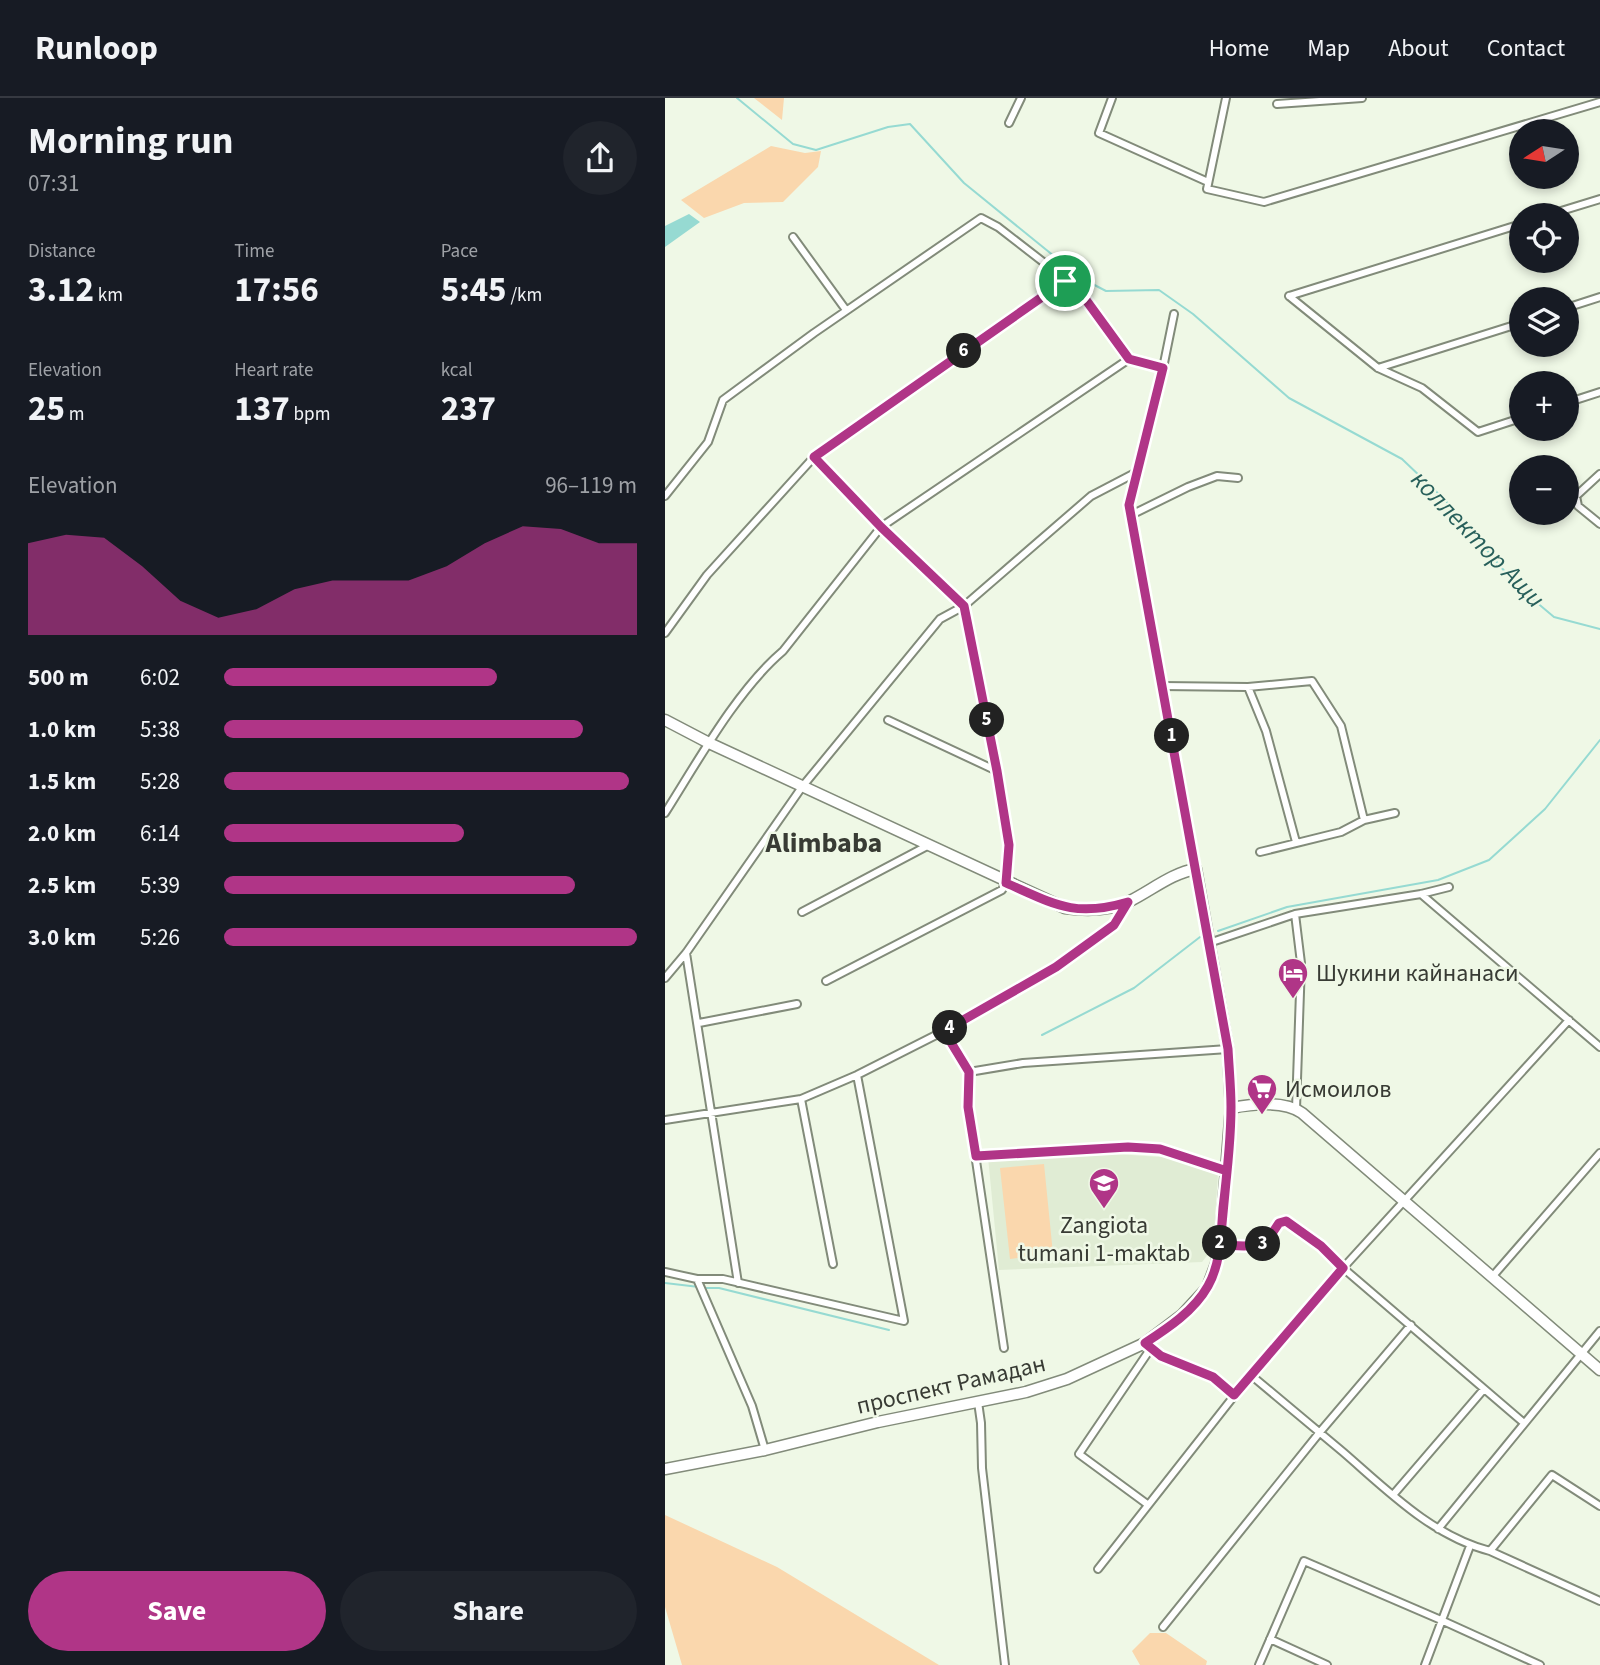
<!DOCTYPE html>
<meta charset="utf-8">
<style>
:root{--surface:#171b24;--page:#20242c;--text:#f1f3f6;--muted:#9ea1a6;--line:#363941;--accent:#b03587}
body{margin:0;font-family:"Source Sans 3",sans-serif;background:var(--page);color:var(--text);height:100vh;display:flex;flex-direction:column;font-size:26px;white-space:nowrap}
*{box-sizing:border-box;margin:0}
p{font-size:23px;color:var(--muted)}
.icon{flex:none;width:38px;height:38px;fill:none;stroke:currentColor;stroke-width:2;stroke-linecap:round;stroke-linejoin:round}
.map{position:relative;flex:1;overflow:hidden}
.side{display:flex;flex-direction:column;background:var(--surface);width:665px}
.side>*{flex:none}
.needle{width:46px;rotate:258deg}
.tools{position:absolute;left:844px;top:21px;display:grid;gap:14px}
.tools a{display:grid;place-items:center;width:70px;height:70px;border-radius:50%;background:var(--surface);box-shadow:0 4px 10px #0003;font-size:35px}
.pin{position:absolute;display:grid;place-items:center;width:60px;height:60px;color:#fff;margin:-30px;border:4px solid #fff;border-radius:50%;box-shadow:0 2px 7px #0007}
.km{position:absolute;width:35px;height:35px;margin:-18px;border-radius:50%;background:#222;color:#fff;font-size:19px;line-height:35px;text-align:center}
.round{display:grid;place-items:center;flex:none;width:74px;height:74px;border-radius:37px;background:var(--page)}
.headline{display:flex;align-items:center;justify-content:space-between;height:119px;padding:0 28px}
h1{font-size:38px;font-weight:700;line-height:52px}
.figures{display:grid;grid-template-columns:repeat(3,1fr);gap:10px;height:119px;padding:7px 28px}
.figures div{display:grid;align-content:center}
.figures b{font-size:35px;font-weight:700}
.figures small{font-size:19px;font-weight:400}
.figures p{font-size:19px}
.chart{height:196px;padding:14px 28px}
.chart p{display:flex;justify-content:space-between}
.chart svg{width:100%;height:126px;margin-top:7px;fill:var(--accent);opacity:.7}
.primary-button{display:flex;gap:14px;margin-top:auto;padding:14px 28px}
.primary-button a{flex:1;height:80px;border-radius:42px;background:var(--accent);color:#fff;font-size:28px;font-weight:700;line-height:80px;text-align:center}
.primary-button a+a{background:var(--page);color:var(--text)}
ul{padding:0 28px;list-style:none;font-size:23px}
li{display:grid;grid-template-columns:112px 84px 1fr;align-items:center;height:52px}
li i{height:18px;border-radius:9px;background:var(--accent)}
header{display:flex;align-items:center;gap:42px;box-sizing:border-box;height:98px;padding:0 35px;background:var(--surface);border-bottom:2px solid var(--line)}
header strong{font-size:33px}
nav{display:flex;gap:38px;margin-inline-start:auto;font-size:24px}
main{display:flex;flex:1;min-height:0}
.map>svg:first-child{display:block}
.built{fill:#e0ecd4}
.green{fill:#fad7ad}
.water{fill:#96dad2}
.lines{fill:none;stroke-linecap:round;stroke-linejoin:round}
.stream{stroke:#96dad2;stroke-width:2}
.minor-casing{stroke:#828b7a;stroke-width:10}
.tertiary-casing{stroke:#828b7a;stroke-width:11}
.secondary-casing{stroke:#828b7a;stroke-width:13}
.minor{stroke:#fff;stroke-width:6}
.tertiary{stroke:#fff;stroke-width:8}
.secondary{stroke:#fff;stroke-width:10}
.route-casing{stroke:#fff;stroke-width:14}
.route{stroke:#b03587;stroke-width:9}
.labels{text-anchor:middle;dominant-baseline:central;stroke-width:5;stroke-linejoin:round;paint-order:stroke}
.poi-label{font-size:24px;fill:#383b34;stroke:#eff8e6;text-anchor:start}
.street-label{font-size:24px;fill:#383b34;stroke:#eff8e6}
.water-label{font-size:26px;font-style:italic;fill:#28605b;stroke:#eff8e6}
.quarter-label{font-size:28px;font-weight:bold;fill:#383b34;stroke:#eff8e6}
</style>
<header>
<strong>Runloop</strong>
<nav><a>Home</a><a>Map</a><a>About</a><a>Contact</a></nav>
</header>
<main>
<section class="side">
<div class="headline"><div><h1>Morning run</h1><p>07:31</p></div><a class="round"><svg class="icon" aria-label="share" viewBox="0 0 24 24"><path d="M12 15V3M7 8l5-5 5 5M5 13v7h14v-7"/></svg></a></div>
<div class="figures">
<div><p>Distance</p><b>3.12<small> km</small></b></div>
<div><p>Time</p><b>17:56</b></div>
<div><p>Pace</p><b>5:45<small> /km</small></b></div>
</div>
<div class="figures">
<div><p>Elevation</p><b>25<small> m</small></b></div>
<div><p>Heart rate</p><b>137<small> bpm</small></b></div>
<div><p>kcal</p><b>237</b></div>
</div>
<div class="chart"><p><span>Elevation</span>96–119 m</p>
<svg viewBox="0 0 160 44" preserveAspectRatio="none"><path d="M0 44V12L10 9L20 10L30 20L40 32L50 38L60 35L70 28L80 25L90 25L100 25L110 20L120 12L130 6L140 7L150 12L160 12V44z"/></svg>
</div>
<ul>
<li><b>500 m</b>6:02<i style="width:66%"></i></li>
<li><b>1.0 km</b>5:38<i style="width:87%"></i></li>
<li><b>1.5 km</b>5:28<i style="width:98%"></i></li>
<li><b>2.0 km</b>6:14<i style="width:58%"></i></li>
<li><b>2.5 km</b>5:39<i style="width:85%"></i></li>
<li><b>3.0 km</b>5:26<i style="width:100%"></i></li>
</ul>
<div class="primary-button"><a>Save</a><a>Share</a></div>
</section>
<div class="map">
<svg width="935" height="1567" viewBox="0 0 935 1567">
<rect width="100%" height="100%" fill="#eff8e6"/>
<path class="built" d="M452,1056L510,1060L553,1075L548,1150L537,1164L334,1172L323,1059Z"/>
<path class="green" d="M89,0H119L117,22Z
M106,48L140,55L156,53L153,69L118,104L79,105L39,120L16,102Z
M379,1066L388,1156L345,1161L335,1070Z
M0,1417L112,1469L274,1567H17L0,1509Z
M485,1535H501L542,1563L541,1567H475L467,1553Z"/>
<path class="water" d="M24,116L35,124L0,149V128Z"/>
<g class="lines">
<path class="stream" d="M72,0L128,46L151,52L223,29L245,26L299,85L416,180L441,193L494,192L528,216L624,300L737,361L780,402L851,487L889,519L935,531
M553,833L622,809L773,782L824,762L880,711L935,642
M377,937L469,890L535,839
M0,1185L34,1189
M39,1190H54L224,1232"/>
<g class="minor-casing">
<path id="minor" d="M447,0L434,35L543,84
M561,0L542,91L599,104L935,4
M612,6L697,0
M344,25L356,0
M883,117L935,101
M128,139L181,212
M624,198L713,270L757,290L813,334L856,320
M624,198L856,126
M901,210L935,199
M713,270L856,225
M901,305L935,294
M149,359L216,429L299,508L332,673L344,747L341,784L337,792L161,883
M935,376L911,398L913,408L935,426
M0,398L43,344L58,302L149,235L316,120L333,129L413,191L464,261L498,270L509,216
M466,417L523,389L552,378L573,380
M0,535L42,477L149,359L400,183
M497,588L583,589L647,583L676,628L699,722
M583,589L601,633L631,744
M223,622L332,673
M0,715C33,663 72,592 118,553L216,429L464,261
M595,754L676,734L699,722L730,715
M756,796L935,949
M137,814L262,748
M630,816L636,865L631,1011
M544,845L630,816L756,796L784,789
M21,855L73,1185
M0,880L21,855L137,689L275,521L299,508L426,398L472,374
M34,925L132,906
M279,933L304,974L303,1009L339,1250
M304,974L358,965L563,951
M136,1001L168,1166
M0,1022L136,1001L192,977L279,933L391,868L448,827L462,806
M311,1058L463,1049L495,1051L562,1073
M555,1147L579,1148L600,1146L614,1125L621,1123L656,1148L678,1170L859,1325
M0,1174L32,1181H58L239,1223L192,977
M827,1179L935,1055
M32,1181L87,1308L100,1352
M484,1248L496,1258L548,1279L569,1298
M587,1278C618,1304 648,1329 678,1354C722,1392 767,1438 825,1453L935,1503
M313,1304L316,1325L317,1370L340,1567
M728,1397L819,1291
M482,1406L414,1356L486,1250
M773,1431L935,1233
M825,1453L887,1377L935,1408
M433,1471L569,1298L678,1170L904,922
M498,1529L655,1334L746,1227
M605,1541L662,1567
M594,1567L639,1463L776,1522L875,1567
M760,1567L805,1448"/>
</g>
<g class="tertiary-casing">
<path id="tertiary" d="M498,270L464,407L531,771"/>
</g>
<g class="secondary-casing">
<path id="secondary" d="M0,622L44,645L400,810C422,813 445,813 465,803C487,792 507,775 531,771L563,951L566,1010L555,1147L551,1166L542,1190L517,1217L480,1245L402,1281L361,1294L213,1324L100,1352L0,1371
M566,1010C587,1006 619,1002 637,1015L935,1272"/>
</g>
<use href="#minor" class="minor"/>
<use href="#tertiary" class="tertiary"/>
<use href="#secondary" class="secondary"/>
</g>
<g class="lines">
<g class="route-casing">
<path id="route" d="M400,183L413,191L464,261L498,270L464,407L563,951C564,970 566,990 566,1009C566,1043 562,1077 558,1110C556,1136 556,1165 543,1188C529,1213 503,1230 480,1245L496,1258L548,1279L569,1297L678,1170L656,1148L621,1123L614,1125L600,1146L579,1148L555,1147L562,1073L495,1051L463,1049L311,1058L303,1009L304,974L279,933L391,869L449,827L463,804C409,820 389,806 341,785L344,747L332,673L299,508L216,429L149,359L400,183"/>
</g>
<use href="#route" class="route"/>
</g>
<defs>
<g id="hotel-pin" transform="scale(1.575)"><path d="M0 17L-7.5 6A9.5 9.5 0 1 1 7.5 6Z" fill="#b03587" stroke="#eff8e6"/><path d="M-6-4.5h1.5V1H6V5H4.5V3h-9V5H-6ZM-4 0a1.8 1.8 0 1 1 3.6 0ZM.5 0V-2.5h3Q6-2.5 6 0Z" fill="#fff"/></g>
<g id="supermarket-pin" transform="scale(1.575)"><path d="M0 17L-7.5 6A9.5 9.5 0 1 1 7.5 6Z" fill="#b03587" stroke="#eff8e6"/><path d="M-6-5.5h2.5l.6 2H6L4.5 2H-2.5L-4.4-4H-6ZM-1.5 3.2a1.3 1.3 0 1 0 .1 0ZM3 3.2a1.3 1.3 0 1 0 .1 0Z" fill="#fff"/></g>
<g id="school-pin" transform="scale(1.575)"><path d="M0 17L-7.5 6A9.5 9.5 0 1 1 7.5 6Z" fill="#b03587" stroke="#eff8e6"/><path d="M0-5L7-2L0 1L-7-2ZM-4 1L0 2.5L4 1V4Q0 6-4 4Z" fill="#fff"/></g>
</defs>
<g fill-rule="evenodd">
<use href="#hotel-pin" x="628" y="875"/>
<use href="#supermarket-pin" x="597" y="991"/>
<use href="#school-pin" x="439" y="1085"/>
</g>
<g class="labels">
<g class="poi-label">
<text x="651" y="875">Шукини кайнанаси</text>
<text x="620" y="991">Исмоилов</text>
<text x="439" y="1127" text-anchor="middle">Zangiota<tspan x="439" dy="28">tumani 1-maktab</tspan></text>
</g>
<g class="street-label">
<text transform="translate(286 1287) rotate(-13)">проспект Рамадан</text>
</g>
<g class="water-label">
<text transform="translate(813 441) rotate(46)">коллектор Ащи</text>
</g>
<g class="quarter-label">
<text x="159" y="745">Alimbaba</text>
</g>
</g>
</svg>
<div class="tools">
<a><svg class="needle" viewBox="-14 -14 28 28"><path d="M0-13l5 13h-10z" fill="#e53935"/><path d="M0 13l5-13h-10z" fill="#9ea1a6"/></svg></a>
<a><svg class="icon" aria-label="locate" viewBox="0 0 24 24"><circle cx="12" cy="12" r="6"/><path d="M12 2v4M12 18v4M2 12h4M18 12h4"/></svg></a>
<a><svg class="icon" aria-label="layers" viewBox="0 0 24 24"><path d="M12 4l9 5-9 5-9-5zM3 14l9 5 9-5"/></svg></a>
<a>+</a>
<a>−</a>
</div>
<div class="pin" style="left:400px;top:183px;background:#1e9e55"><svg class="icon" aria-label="arrive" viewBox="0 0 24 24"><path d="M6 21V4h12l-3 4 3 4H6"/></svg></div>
<b class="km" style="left:507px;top:638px">1</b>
<b class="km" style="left:555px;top:1145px">2</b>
<b class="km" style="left:598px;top:1146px">3</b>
<b class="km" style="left:285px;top:930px">4</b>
<b class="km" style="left:322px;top:622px">5</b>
<b class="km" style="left:299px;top:253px">6</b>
</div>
</main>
